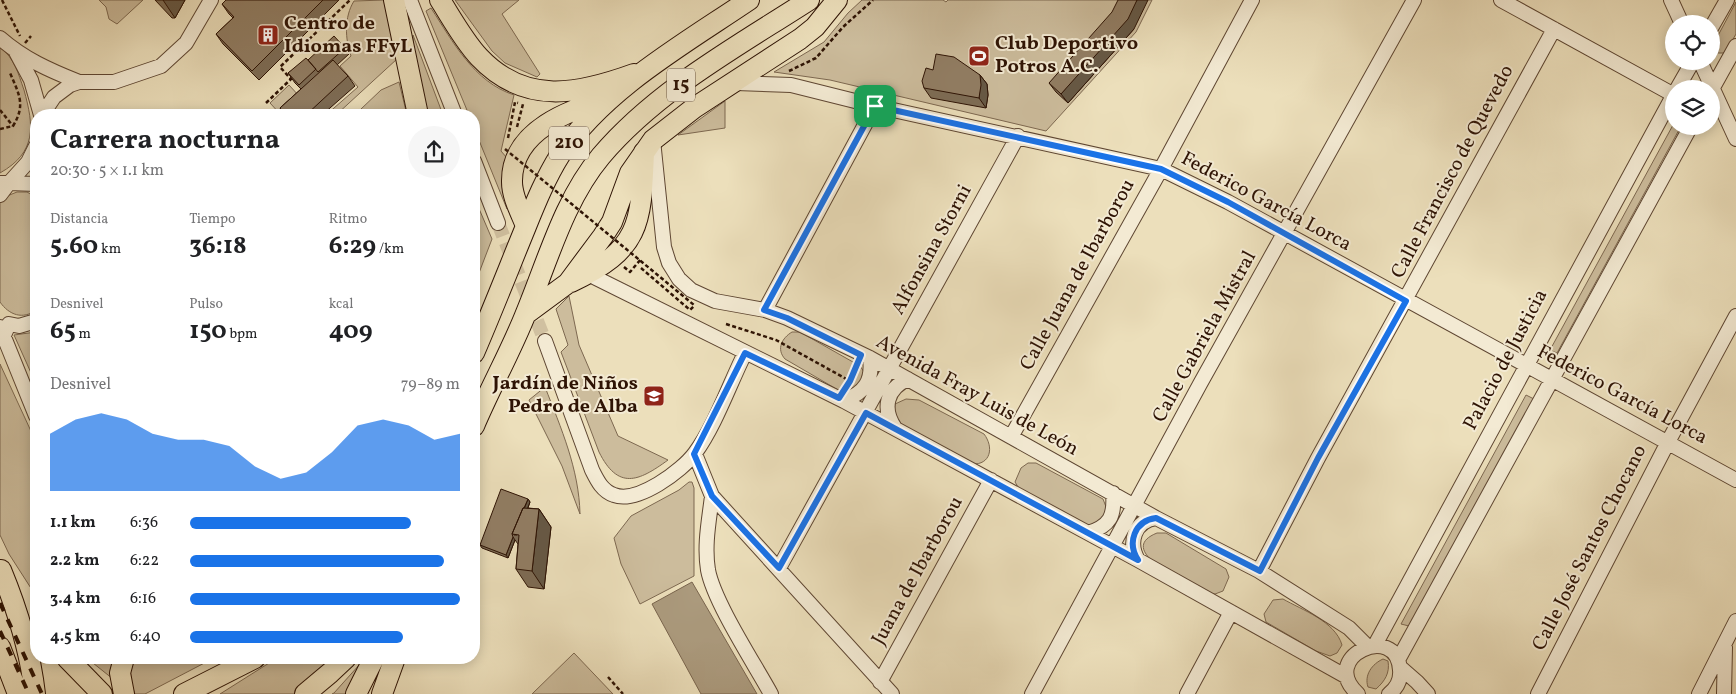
<!DOCTYPE html>
<html lang="es">
<meta charset="utf-8">
<style>
:root{--surface:#fff;--page:#f6f6f6;--text:#202124;--muted:#757577;--accent:#1a73e8}
body{margin:0;font-family:Vollkorn,serif;background:var(--page);color:var(--text);height:100vh;display:flex;flex-direction:column;font-size:19px;white-space:nowrap}
*{box-sizing:border-box;margin:0}
p{font-size:16px;color:var(--muted)}
.icon{flex:none;width:28px;height:28px;fill:none;stroke:currentColor;stroke-width:2;stroke-linecap:round;stroke-linejoin:round}
.map{position:relative;flex:1;overflow:hidden}
.drawer{position:absolute;left:30px;top:109px;width:450px;height:555px;display:flex;flex-direction:column;background:var(--surface);border-radius:20px;box-shadow:0 2px 12px #0003}
.drawer>*{flex:none}
.controls{position:absolute;left:1665px;top:15px;display:grid;gap:10px}
.controls a{display:grid;place-items:center;width:55px;height:55px;border-radius:50%;background:var(--surface);box-shadow:0 2px 12px #0003;font-size:25px}
.pin{position:absolute;display:grid;place-items:center;width:42px;height:42px;color:#fff;margin:-21px;border-radius:10px;box-shadow:0 2px 8px #0006}
.round{display:grid;place-items:center;flex:none;width:52px;height:52px;border-radius:26px;background:var(--page)}
.summary{display:flex;align-items:center;justify-content:space-between;height:85px;padding:0 20px}
h1{font-size:28px;font-weight:700;line-height:38px}
.figures{display:grid;grid-template-columns:repeat(3,1fr);gap:8px;height:85px;padding:5px 20px}
.figures div{display:grid;align-content:center}
.figures b{font-size:25px;font-weight:700}
.figures small{font-size:14px;font-weight:400}
.figures p{font-size:14px}
.chart{height:140px;padding:10px 20px}
.chart p{display:flex;justify-content:space-between}
.chart svg{width:100%;height:90px;margin-top:5px;fill:var(--accent);opacity:.7}
ul{padding:0 20px;list-style:none;font-size:16px}
li{display:grid;grid-template-columns:80px 60px 1fr;align-items:center;height:38px}
li i{height:12px;border-radius:6px;background:var(--accent)}
.map>svg:first-child{display:block}
.green{fill:#ccbc9c;stroke:#7d6850}
.water{fill:#ab9a7d;stroke:#79644d}
.lines{fill:none;stroke-linecap:round;stroke-linejoin:round}
.minor-tunnel{stroke:#d0c0a0;stroke-width:14;stroke-dasharray:14 7;stroke-linecap:butt}
.minor-casing{stroke:#5e4632;stroke-width:16}
.highway-casing{stroke:#2e1304;stroke-width:22}
.path{stroke:#2e1304;stroke-width:2.5;stroke-dasharray:4 2.5;stroke-linecap:butt}
.minor{stroke:#f3ead3;stroke-width:14}
.highway{stroke:#ecdfbb;stroke-width:20}
.rail{stroke:#2e1304;stroke-width:4;stroke-dasharray:9 9;stroke-linecap:butt}
.path-bridge{stroke:#2e1304;stroke-width:2.5;stroke-dasharray:4 2.5;stroke-linecap:butt}
.wall{fill:#7d6c55;stroke:#2e1304}
.shaded-wall{fill:#665845;stroke:#2e1304}
.building{fill:#917d63;stroke:#2e1304}
.route-casing{stroke:#fff;stroke-width:10}
.route{stroke:#1a73e8;stroke-width:6}
.labels{text-anchor:middle;dominant-baseline:central;stroke-width:4;stroke-linejoin:round;paint-order:stroke}
.shield{fill:#f3ead3;stroke:#695442;stroke-width:1}
.shield-label{font-size:19px;font-weight:bold;fill:#2e1304}
.poi-label{font-size:20px;font-weight:bold;fill:#2e1304;stroke:#f3ead3;text-anchor:start}
.street-label{font-size:20px;fill:#2e1304;stroke:#f3ead3}
</style>
<div class="map">
<svg width="1736" height="694" viewBox="0 0 1736 694">
<rect width="100%" height="100%" fill="#ecdfbb"/>
<filter id="stains"><feTurbulence type="fractalNoise" baseFrequency=".004" numOctaves="4"/><feColorMatrix values="0 0 0 0 .2 0 0 0 0 .09 0 0 0 0 .02 0 0 0 .5 -.17"/></filter>
<radialGradient id="worn" r=".72"><stop offset=".6" stop-color="#630" stop-opacity="0"/><stop offset="1" stop-color="#630" stop-opacity=".3"/></radialGradient>
<path class="green" d="M99,0H143L117,24L109,19L106,7Z
M385,0L397,59L336,115H326L358,87L340,66L351,56C345,39 344,17 354,1Z
M455,0H519L502,14L540,74L537,77L505,63L492,51Z
M862,0H943L946,2L948,0H1152L1136,32L1046,131L830,80L774,72L824,42L848,13Z
M1736,2V34L1725,53H1717L1713,47L1714,43Z
M431,8C453,42 474,82 514,95L501,151L507,158L502,185L509,203L507,209L474,128V115H469L426,11Z
M413,35L443,115H428L413,43Z
M0,47C15,59 18,73 24,90C34,126 37,152 0,173Z
M399,82L407,115H366L361,109L381,90Z
M289,85L300,97L281,115L270,103Z
M725,101V128L678,135Z
M1673,125L1680,128L1557,353L1550,350Z
M17,192H27L36,197V310C23,320 9,315 0,302V203L7,196Z
M474,197L492,239L474,286Z
M569,296L579,345L618,436L668,460C638,482 618,490 599,452L561,352L568,345L556,309Z
M36,332V384L14,335Z
M792,332H800L860,366L864,372V384L845,394L785,359C776,349 782,338 792,332Z
M0,364L36,442V596L9,554L0,535Z
M545,387C561,428 579,469 580,514L562,466L529,400Z
M1526,395L1534,399L1409,626L1401,624Z
M906,399L919,400L984,434C994,447 991,465 972,464L897,422L894,415L895,404Z
M1028,463H1036L1103,499L1108,512L1105,520L1088,528L1020,490L1015,482L1021,468Z
M689,482H692L694,488V576L640,604L621,564L614,538L631,516L679,490Z
M1157,533H1166L1226,569L1229,577L1223,591L1215,594L1206,593C1191,584 1112,551 1157,533Z
M1283,599C1302,610 1335,621 1342,645L1337,653L1330,656L1316,651L1266,622L1264,614L1273,600Z
M574,653L613,694H532Z
M87,658H117L113,679L88,659Z
M131,658H214L145,694H135C130,682 130,670 131,658Z
M277,658H336L296,694H220Z
M1383,659L1388,661C1390,673 1385,681 1376,689L1368,687C1364,675 1372,664 1383,659Z
M360,664L345,694H332L334,693Z"/>
<path class="water" d="M692,582L757,694H701L652,604Z"/>
<g class="lines">
<path class="minor-tunnel" d="M498,223L545,341"/>
<g class="minor-casing">
<path id="minor" d="M410,0L455,115
M1501,0L1674,95
M1671,0L1682,24
M1711,28L1727,0
M0,38C24,59 49,70 79,82
M16,52L31,80L41,115
M1700,61L1736,139
M736,83L791,85L875,106L1161,169L1228,202L1736,480
M1677,89L1693,61
M1711,91L1736,46
M42,115L54,97L70,85L79,82H114L161,66L186,43L211,0
M653,140L664,247L669,263L679,279L691,290L715,301L765,310L787,318L870,358L1156,518L1259,571L1349,628L1367,646
M474,161L498,223
M0,183H9L28,162L36,146
M0,195L9,183L36,184
M588,274L844,401L1138,560L1347,677
M765,310L875,106
M0,327L36,416
M4,335L9,324L19,326L36,321
M545,341L592,470C597,480 602,491 614,495C637,504 682,471 695,453C715,426 730,383 745,353
M844,401C865,392 873,381 870,358
M895,428C882,409 886,389 908,379
M1011,437L1161,169L1252,0
M695,454L712,496L892,694
M712,496C709,521 704,545 708,570C714,602 754,663 771,694
M1088,533C1110,526 1115,516 1113,493
M1138,560C1128,543 1134,521 1156,518
M779,568L1018,136
M1259,571L1318,458L1554,29
M1375,645L1674,94
M1398,660L1691,126
M1401,668L1417,682L1428,694
M880,682L991,480
M1032,694L1200,384L1414,0
M1187,694L1231,612
M1358,694C1317,657 1397,621 1400,670C1401,680 1397,688 1389,694
M1538,694L1668,442L1736,316
M1699,694L1736,621
M1724,694L1725,647"/>
</g>
<g class="highway-casing">
<path id="highway" d="M394,0L418,115
M440,0C452,19 464,41 479,57C525,106 579,94 634,74
M526,226C521,213 512,197 512,182C511,130 571,109 611,98
M571,282C641,249 641,224 644,152
M526,314L568,283L603,236L612,222L630,173L653,140L694,108L800,39L815,27L837,0
M474,353C490,316 505,278 520,241C532,212 543,182 560,155C604,89 684,44 749,0
M474,426C490,388 511,351 526,313C548,260 564,200 601,156C657,90 738,46 809,0
M1,570C18,611 30,650 35,694
M0,647L18,694
M67,658L102,694
M124,658L120,673L124,694
M184,694L255,658
M305,694L330,673L346,658
M356,694L374,658
M382,694L395,658"/>
</g>
<path class="path" d="M2,0L20,36
M25,43L31,36
M789,71L816,58L843,27L873,0
M266,103L291,79L280,67L350,0
M0,110L13,126
M517,127L523,104
M0,129L13,126C26,105 19,94 10,73
M508,138L515,102L518,103
M624,267L630,272L641,259
M641,268L690,310L694,306
M726,324L776,340L850,381
M850,381L856,368
M608,677L623,694"/>
<use href="#minor" class="minor"/>
<use href="#highway" class="highway"/>
<path class="rail" d="M0,603L42,694
M0,631L29,694"/>
<path class="path-bridge" d="M505,149L694,305"/>
</g>
<path class="wall" d="M155,0H185L175,18H172Z
M226,0H339L259,80L223,44L216,34L233,18L229,14L222,4Z
M1134,29L1068,103L1056,92L1049,83Z
M345,48L349,54L337,65L348,76L355,86L322,115H285L280,108L301,89L295,83L288,73L308,60Z
M933,70L980,75L987,84L988,95L986,108L931,98L924,88Z
M528,499L530,502L528,508L539,509L551,527L544,589L528,587L516,569L518,544L515,540L508,558L482,548L480,545Z"/>
<path class="shaded-wall" d="M163,0H185L175,18Z
M1137,0H1148L1134,29L1068,103L1061,94Z
M980,75L987,84L988,95L986,108L979,98Z
M528,499L530,502L517,535H514Z
M539,509L551,527L544,589L532,571Z
M513,537L515,540L508,558L506,555Z"/>
<path class="building" d="M226,0H323L252,71L216,34L234,17L222,4Z
M1118,0H1137L1128,19L1061,94L1049,83L1112,12Z
M334,36L345,48L318,72L308,60Z
M936,54L954,57L980,75L981,85L979,98L924,88L922,81L926,68L933,70Z
M306,58L316,69L299,85L288,73Z
M333,60L348,76L306,115H286L280,108Z
M501,489L528,499L524,508H523L512,534L513,537L506,555L480,545Z
M523,508L539,509L532,571L516,569L519,535L512,534Z"/>
<g class="lines">
<g class="route-casing">
<path id="route" d="M875,106L1161,169L1228,202L1406,301L1318,458L1260,571L1156,518C1134,521 1127,543 1138,560L866,413L779,568L712,496L694,454L745,353L839,398L850,381L861,355L787,318L764,310Z"/>
</g>
<use href="#route" class="route"/>
</g>
<defs>
<g id="building-square" transform="scale(1.125)"><rect x="-9" y="-9" width="18" height="18" rx="4" fill="#8f2418" stroke="#f3ead3"/><path d="M-4-6H4V6H1V3H-1V6H-4ZM-2.5-4.3h1.7v1.8h-1.7ZM.8-4.3h1.7v1.8H.8ZM-2.5-1h1.7V.8h-1.7ZM.8-1h1.7V.8H.8Z" fill="#fff"/></g>
<g id="stadium-square" transform="scale(1.125)"><rect x="-9" y="-9" width="18" height="18" rx="4" fill="#8f2418" stroke="#f3ead3"/><path d="M0-5a6.5 5 0 1 0 0 10a6.5 5 0 1 0 0-10ZM-3.5-1.8h7v3.6h-7Z" fill="#fff"/></g>
<g id="school-square" transform="scale(1.125)"><rect x="-9" y="-9" width="18" height="18" rx="4" fill="#8f2418" stroke="#f3ead3"/><path d="M0-5L7-2L0 1L-7-2ZM-4 1L0 2.5L4 1V4Q0 6-4 4Z" fill="#fff"/></g>
</defs>
<g fill-rule="evenodd">
<use href="#building-square" x="268" y="35"/>
<use href="#stadium-square" x="979" y="56"/>
<use href="#school-square" x="654" y="396"/>
</g>
<g class="labels">
<g class="shield">
<rect x="667" y="68.5" width="28" height="33" rx="4"/>
<rect x="549" y="126.5" width="40" height="33" rx="4"/>
</g>
<g class="shield-label">
<text x="681" y="85">15</text>
<text x="569" y="143">210</text>
</g>
<g class="poi-label">
<text x="284" y="24">Centro de<tspan x="284" dy="23">Idiomas FFyL</tspan></text>
<text x="995" y="44">Club Deportivo<tspan x="995" dy="23">Potros A.C.</tspan></text>
<text x="638" y="384" text-anchor="end">Jardín de Niños<tspan x="638" dy="23">Pedro de Alba</tspan></text>
</g>
<g class="street-label">
<text transform="translate(1453 172) rotate(-62)">Calle Francisco de Quevedo</text>
<text transform="translate(1266 202) rotate(28)">Federico García Lorca</text>
<text transform="translate(932 250) rotate(-61)">Alfonsina Storni</text>
<text transform="translate(1078 275) rotate(-61)">Calle Juana de Ibarborou</text>
<text transform="translate(1205 337) rotate(-61)">Calle Gabriela Mistral</text>
<text transform="translate(1506 360) rotate(-62)">Palacio de Justicia</text>
<text transform="translate(1622 395) rotate(28)">Federico García Lorca</text>
<text transform="translate(977 396) rotate(29)">Avenida Fray Luis de León</text>
<text transform="translate(1590 548) rotate(-63)">Calle José Santos Chocano</text>
<text transform="translate(918 571) rotate(-61)">Juana de Ibarborou</text>
</g>
</g>
<rect width="100%" height="100%" filter="url(#stains)"/>
<rect width="100%" height="100%" fill="url(#worn)"/>
</svg>
<div class="controls">
<a><svg class="icon" aria-label="locate" viewBox="0 0 24 24"><circle cx="12" cy="12" r="6"/><path d="M12 2v4M12 18v4M2 12h4M18 12h4"/></svg></a>
<a><svg class="icon" aria-label="layers" viewBox="0 0 24 24"><path d="M12 4l9 5-9 5-9-5zM3 14l9 5 9-5"/></svg></a>
</div>
<div class="pin" style="left:875px;top:106px;background:#1e9e55"><svg class="icon" aria-label="arrive" viewBox="0 0 24 24"><path d="M6 21V4h12l-3 4 3 4H6"/></svg></div>
<section class="drawer">
<div class="summary"><div><h1>Carrera nocturna</h1><p>20:30 · 5 × 1.1 km</p></div><a class="round"><svg class="icon" aria-label="share" viewBox="0 0 24 24"><path d="M12 15V3M7 8l5-5 5 5M5 13v7h14v-7"/></svg></a></div>
<div class="figures">
<div><p>Distancia</p><b>5.60<small> km</small></b></div>
<div><p>Tiempo</p><b>36:18</b></div>
<div><p>Ritmo</p><b>6:29<small> /km</small></b></div>
</div>
<div class="figures">
<div><p>Desnivel</p><b>65<small> m</small></b></div>
<div><p>Pulso</p><b>150<small> bpm</small></b></div>
<div><p>kcal</p><b>409</b></div>
</div>
<div class="chart"><p><span>Desnivel</span>79–89 m</p>
<svg viewBox="0 0 160 44" preserveAspectRatio="none"><path d="M0 44V16L10 9L20 6L30 9L40 16L50 19L60 19L70 22L80 32L90 38L100 35L110 25L120 12L130 9L140 12L150 19L160 16V44z"/></svg>
</div>
<ul>
<li><b>1.1 km</b>6:36<i style="width:82%"></i></li>
<li><b>2.2 km</b>6:22<i style="width:94%"></i></li>
<li><b>3.4 km</b>6:16<i style="width:100%"></i></li>
<li><b>4.5 km</b>6:40<i style="width:79%"></i></li>
</ul>
</section>
</div>
